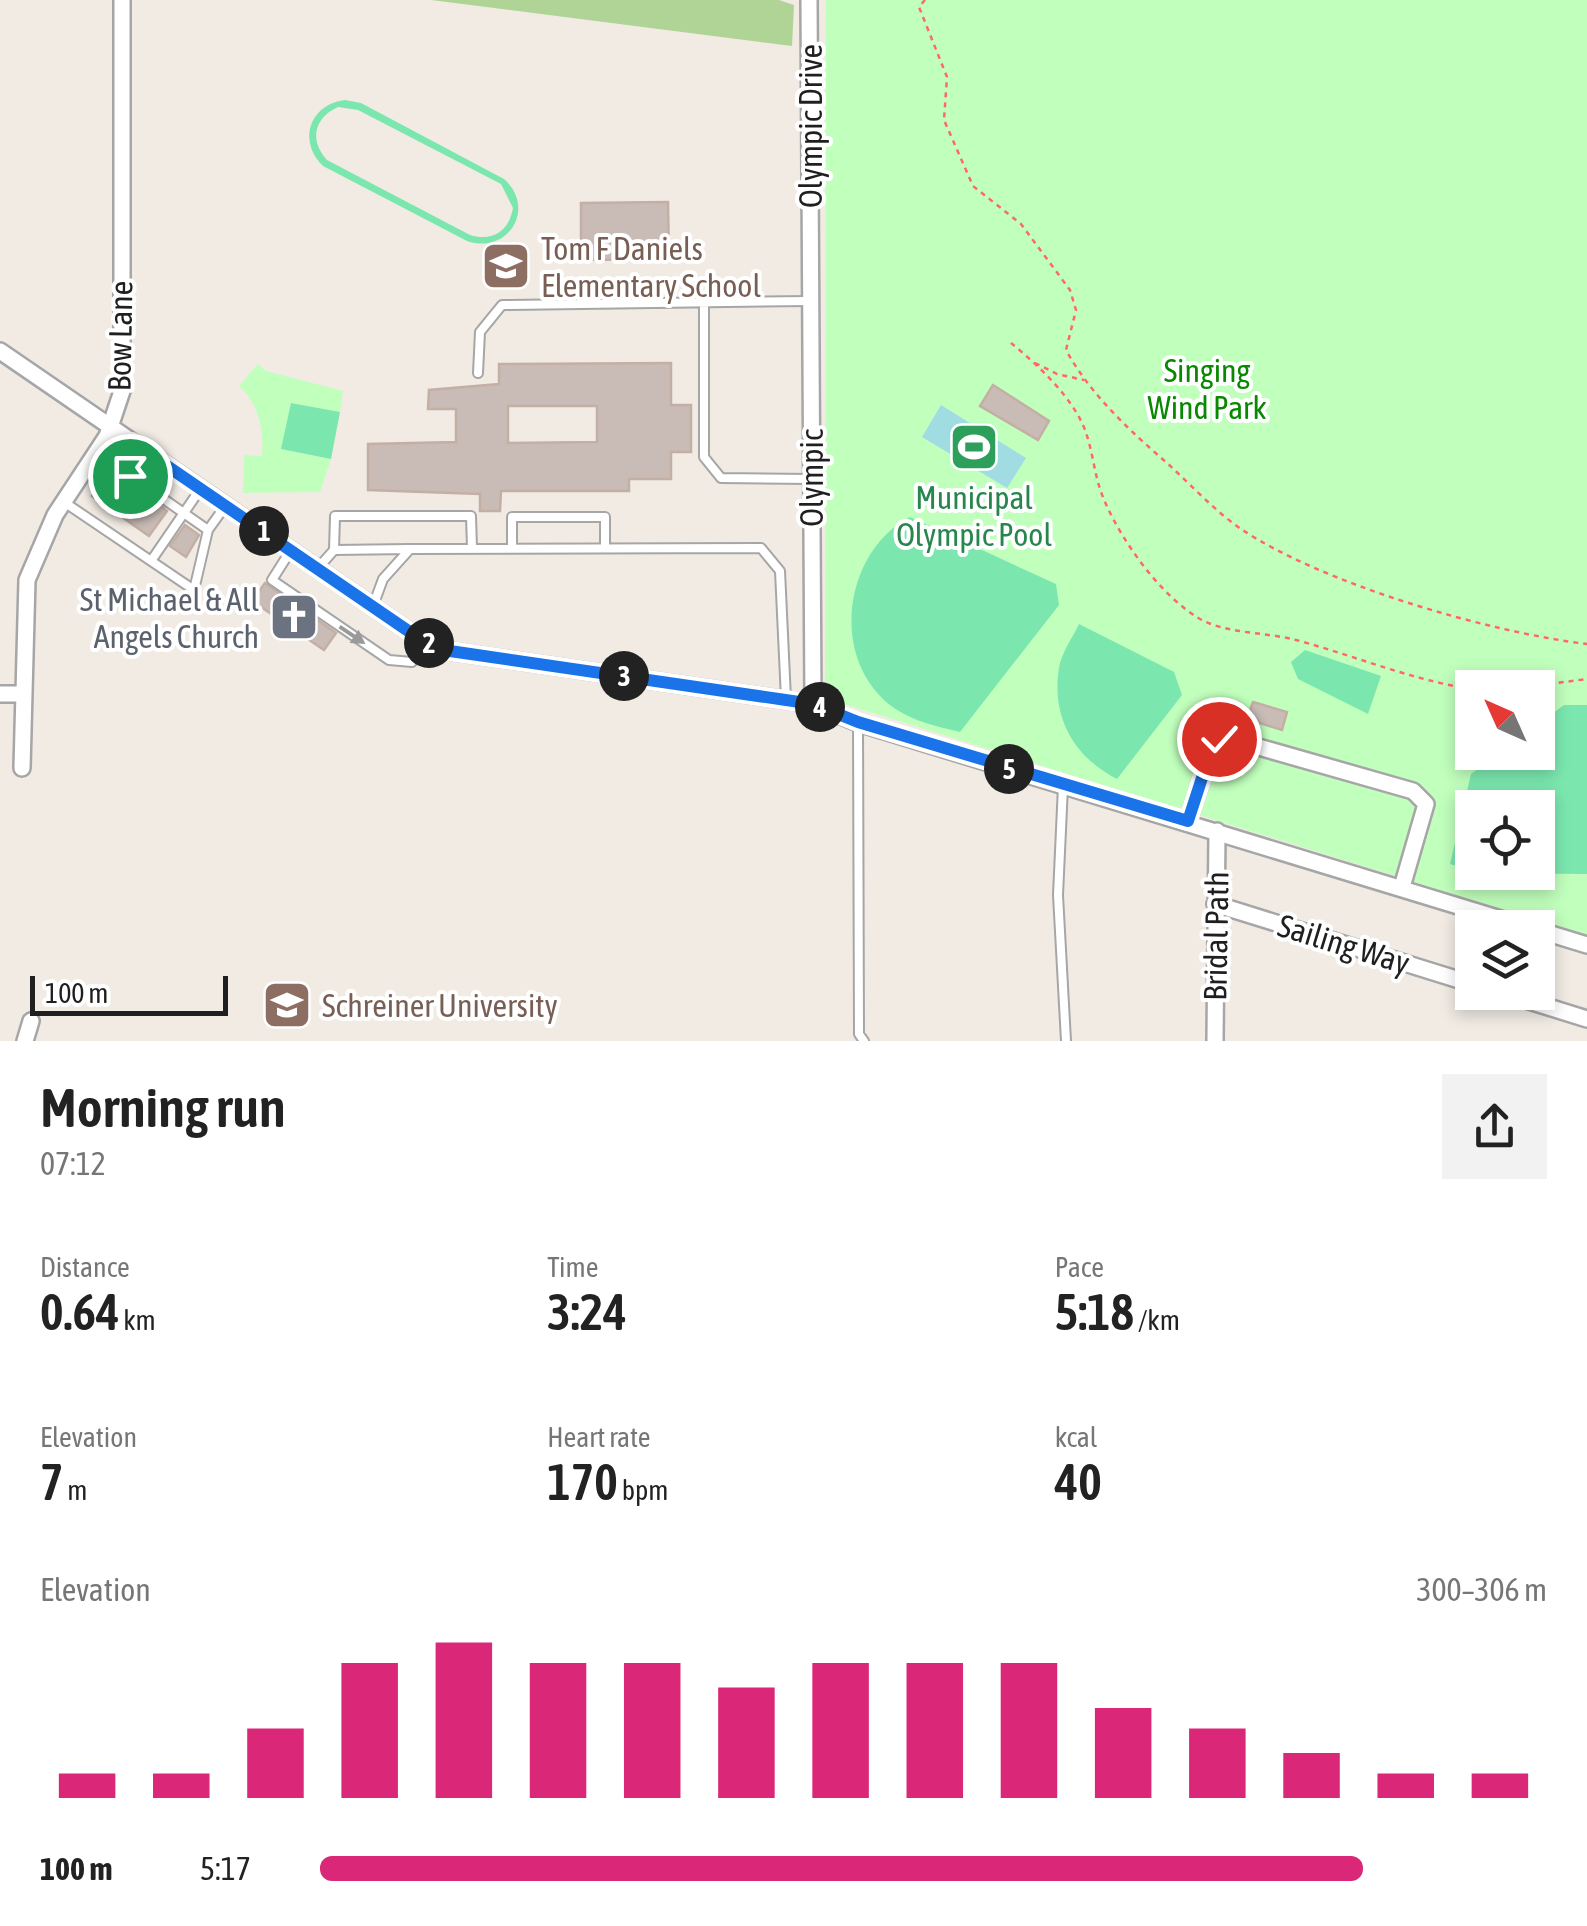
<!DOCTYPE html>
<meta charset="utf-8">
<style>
:root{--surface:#fff;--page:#f2f2f2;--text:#222;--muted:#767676;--accent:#db2777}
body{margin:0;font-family:"Asap Condensed",sans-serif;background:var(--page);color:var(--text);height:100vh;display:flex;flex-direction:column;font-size:38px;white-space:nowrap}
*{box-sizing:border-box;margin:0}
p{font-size:32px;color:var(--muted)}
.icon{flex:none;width:55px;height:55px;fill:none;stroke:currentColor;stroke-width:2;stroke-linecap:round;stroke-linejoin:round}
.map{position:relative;height:1041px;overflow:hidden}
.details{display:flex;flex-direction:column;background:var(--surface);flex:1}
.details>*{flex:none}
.needle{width:65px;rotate:315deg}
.fabs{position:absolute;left:1455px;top:670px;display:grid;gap:20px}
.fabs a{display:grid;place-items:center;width:100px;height:100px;border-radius:0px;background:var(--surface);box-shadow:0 5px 15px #0003;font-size:50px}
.scale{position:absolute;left:30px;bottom:25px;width:198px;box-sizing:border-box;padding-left:10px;border:5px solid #1f1f1f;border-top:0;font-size:28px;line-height:35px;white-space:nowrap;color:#1f1f1f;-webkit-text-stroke:8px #fff;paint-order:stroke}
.pin{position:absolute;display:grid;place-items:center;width:85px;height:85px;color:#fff;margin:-42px;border:5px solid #fff;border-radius:50%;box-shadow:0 2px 10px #0007}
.km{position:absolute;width:50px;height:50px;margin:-25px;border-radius:50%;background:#222;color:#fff;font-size:28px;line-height:50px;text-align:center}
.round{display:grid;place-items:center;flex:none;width:105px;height:105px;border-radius:0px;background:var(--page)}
.head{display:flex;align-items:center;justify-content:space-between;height:170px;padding:0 40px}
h1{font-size:55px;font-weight:600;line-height:75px}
.stats{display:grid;grid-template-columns:repeat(3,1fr);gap:15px;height:170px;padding:10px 40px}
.stats div{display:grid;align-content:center}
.stats b{font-size:50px;font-weight:600}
.stats small{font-size:28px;font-weight:400}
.stats p{font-size:28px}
.chart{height:280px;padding:20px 40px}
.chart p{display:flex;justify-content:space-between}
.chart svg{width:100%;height:180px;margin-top:10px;stroke:var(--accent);stroke-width:6}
ul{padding:0 40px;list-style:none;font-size:32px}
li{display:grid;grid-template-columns:160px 120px 1fr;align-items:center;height:75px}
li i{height:25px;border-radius:12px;background:var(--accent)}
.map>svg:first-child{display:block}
.forest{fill:#b0d495}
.park{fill:#c1ffbd;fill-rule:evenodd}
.pitch{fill:#7be7af;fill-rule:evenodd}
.water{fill:#a0dce2}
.building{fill:#c9bcb7;stroke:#c4afa5;stroke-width:2.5;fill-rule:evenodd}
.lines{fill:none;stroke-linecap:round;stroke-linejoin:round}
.service-casing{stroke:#a6a6a6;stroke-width:12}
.minor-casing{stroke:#a6a6a6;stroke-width:20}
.path{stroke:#ff676b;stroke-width:2.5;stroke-dasharray:5 5;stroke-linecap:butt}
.service{stroke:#fff;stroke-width:8}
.minor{stroke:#fff;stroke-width:15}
.oneway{fill:#9a9a9a}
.route-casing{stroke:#fff;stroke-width:20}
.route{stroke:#1a73e8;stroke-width:12}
.labels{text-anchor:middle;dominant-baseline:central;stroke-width:8;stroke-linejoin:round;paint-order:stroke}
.street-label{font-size:32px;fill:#1f1f1f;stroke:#fff}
.education-label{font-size:32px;fill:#785e54;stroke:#fff;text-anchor:start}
.park-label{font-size:32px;fill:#088901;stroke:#fff}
.leisure-label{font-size:32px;fill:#27864d;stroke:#fff}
.worship-label{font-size:32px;fill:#5b616d;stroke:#fff;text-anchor:end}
</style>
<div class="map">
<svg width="1587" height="1041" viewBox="0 0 1587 1041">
<rect width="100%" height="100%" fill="#f1ebe4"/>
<path class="forest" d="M431,0H779L794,5L792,46Z"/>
<path class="park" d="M826,0H1587V936L828,699L825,694ZM1472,688H1538V752H1472ZM1472,808H1538V872H1472Z
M258,364L266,371L343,391L340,412L291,403L282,449L331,459L320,492L243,493L244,455L262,456C264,430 259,404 239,386Z"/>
<path class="pitch" d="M345,100L361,103L504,179C537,208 508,255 467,241L323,166C297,141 310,104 345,100ZM338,107L358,110L501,184L513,208C509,231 493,242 470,235L327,160C309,140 314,118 338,107Z
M291,403L340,412L331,459L281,449Z
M910,517L1056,584L1059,605L960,732C936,726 915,722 894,708C828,661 843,552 910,517Z
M1079,624L1174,672L1182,695L1117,779C1074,757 1051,717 1059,668C1061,653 1073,637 1079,624Z
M1305,650L1381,676L1368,714L1298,679L1291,662Z
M1564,705H1587V874L1479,873L1538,872V808H1472V871L1450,864L1471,774L1499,753L1538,752V724Z"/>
<path class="water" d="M941,405L1026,458L1007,488L922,437Z"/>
<path class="building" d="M668,202L669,259L581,260V203Z
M671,363V405H691V452H671V479H629V491H501L500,511H480V494L368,490V444L456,442V409H428L429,390L499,384V364ZM508,406H597V442L508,443Z
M993,385L1049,421L1038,440L980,406Z
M112,468L167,511L149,536L92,496Z
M185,525L199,535L186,557L170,546Z
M265,583L336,633L324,650L252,601Z
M1253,702L1287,712L1282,730L1247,719Z"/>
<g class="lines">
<g class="service-casing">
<path id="service" d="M704,302V457L721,478L812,479
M478,373L480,332L502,305L810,301
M133,442L123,457L131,476L138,481
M148,488L208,530
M64,502L194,590L208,530L226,505
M512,548V517H605V548
M291,550L272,580L389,660L412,662L430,644
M334,550L335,516H471L472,548
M151,561L201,488
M318,568L334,550L410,549
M373,606L383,579L410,549L761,548L780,571L786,699
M858,723L859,1034L864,1041
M1063,786L1058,895L1066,1041"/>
</g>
<g class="minor-casing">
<path id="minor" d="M809,0L813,704
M0,351L420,639L443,650L813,704L858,723L1530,928
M0,694H24
M22,768L27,580L55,515L107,436L122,391V0
M1188,821L1213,744L1227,738L1413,791L1426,804L1402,887
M1215,904L1472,984
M1538,930L1587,945
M1500,992L1587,1019
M25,1041L31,1021
M1215,1041L1217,831"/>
</g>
<path class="path" d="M925,0L919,7L947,77L944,120L973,186L1021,224L1070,290L1076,310L1066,350C1090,394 1129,430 1167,463C1191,485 1215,511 1241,529C1323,584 1488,632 1587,644
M1011,343C1038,365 1077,401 1087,436C1094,458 1095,480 1105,502C1123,543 1161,596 1200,619C1227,634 1266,632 1296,640C1356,656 1411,680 1472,689
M1035,363L1057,374L1084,380
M1519,688L1587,679"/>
<use href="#service" class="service"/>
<use href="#minor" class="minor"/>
</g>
<defs><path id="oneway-solid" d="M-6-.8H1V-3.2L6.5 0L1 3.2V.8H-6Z" transform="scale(2.5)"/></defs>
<use class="oneway" href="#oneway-solid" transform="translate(352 635) rotate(34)"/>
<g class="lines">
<g class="route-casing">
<path id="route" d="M130,476L122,457L132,442L420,639L443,650L813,704L858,722L1188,821L1213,744L1219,739"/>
</g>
<use href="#route" class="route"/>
</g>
<defs>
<g id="school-square" transform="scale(2.5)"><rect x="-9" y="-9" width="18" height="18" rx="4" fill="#8d6e63" stroke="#fff"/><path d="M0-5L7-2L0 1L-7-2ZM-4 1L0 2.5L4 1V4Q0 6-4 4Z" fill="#fff"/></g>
<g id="stadium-square" transform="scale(2.5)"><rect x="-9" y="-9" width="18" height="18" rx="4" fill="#2e9e5b" stroke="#fff"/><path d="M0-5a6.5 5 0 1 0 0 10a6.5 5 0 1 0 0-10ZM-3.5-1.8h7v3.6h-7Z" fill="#fff"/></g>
<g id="church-square" transform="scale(2.5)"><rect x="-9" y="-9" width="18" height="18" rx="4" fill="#6b7280" stroke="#fff"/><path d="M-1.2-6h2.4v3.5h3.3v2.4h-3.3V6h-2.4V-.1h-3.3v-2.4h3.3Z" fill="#fff"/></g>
<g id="university-square" transform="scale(2.5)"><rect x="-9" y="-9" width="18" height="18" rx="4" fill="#8d6e63" stroke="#fff"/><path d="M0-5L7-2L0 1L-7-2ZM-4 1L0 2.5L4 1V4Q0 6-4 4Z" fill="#fff"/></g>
</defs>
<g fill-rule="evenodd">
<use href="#school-square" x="506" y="266"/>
<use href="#stadium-square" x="974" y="447"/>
<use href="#church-square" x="294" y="617"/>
<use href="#university-square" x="287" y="1005"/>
</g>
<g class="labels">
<g class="street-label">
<text transform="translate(810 126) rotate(-90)">Olympic Drive</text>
<text transform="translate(120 336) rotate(-89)">Bow Lane</text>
<text transform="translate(811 478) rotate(-90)">Olympic</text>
<text transform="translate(1216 936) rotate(-89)">Bridal Path</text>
<text transform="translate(1344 944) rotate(17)">Sailing Way</text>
</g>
<g class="education-label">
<text x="541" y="248">Tom F Daniels<tspan x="541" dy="37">Elementary School</tspan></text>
<text x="322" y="1005">Schreiner University</text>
</g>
<g class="park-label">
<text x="1207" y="370">Singing<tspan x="1207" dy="37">Wind Park</tspan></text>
</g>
<g class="leisure-label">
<text x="974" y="497">Municipal<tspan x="974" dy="37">Olympic Pool</tspan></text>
</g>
<g class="worship-label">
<text x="259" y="599">St Michael &amp; All<tspan x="259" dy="37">Angels Church</tspan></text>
</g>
</g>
</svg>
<div class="fabs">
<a><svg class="needle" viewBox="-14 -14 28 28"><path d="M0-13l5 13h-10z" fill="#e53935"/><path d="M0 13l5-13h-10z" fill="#767676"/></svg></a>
<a><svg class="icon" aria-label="locate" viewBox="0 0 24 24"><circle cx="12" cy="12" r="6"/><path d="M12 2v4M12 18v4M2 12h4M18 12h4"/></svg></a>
<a><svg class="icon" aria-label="layers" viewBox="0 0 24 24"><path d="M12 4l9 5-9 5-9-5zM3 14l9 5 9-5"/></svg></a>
</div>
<div class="scale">100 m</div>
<div class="pin" style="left:130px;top:476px;background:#1e9e55"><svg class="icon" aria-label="arrive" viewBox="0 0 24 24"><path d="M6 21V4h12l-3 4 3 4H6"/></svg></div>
<div class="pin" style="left:1219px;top:739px;background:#d93025"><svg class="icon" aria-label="check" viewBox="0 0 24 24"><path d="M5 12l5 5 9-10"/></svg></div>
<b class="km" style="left:264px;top:531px">1</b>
<b class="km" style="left:429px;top:643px">2</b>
<b class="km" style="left:624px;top:676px">3</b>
<b class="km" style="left:820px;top:707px">4</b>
<b class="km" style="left:1009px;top:769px">5</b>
</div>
<section class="details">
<div class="head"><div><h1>Morning run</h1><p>07:12</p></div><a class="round"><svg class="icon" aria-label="share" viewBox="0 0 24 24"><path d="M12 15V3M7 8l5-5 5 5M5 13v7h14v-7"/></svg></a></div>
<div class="stats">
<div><p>Distance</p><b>0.64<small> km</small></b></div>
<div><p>Time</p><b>3:24</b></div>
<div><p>Pace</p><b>5:18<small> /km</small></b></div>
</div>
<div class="stats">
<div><p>Elevation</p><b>7<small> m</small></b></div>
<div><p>Heart rate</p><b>170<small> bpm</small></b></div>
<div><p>kcal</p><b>40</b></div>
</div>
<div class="chart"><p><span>Elevation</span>300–306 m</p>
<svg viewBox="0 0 160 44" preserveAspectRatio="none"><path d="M5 44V38M15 44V38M25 44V27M35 44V11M45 44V6M55 44V11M65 44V11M75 44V17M85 44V11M95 44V11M105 44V11M115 44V22M125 44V27M135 44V33M145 44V38M155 44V38"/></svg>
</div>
<ul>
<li><b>100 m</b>5:17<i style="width:85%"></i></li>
</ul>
</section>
